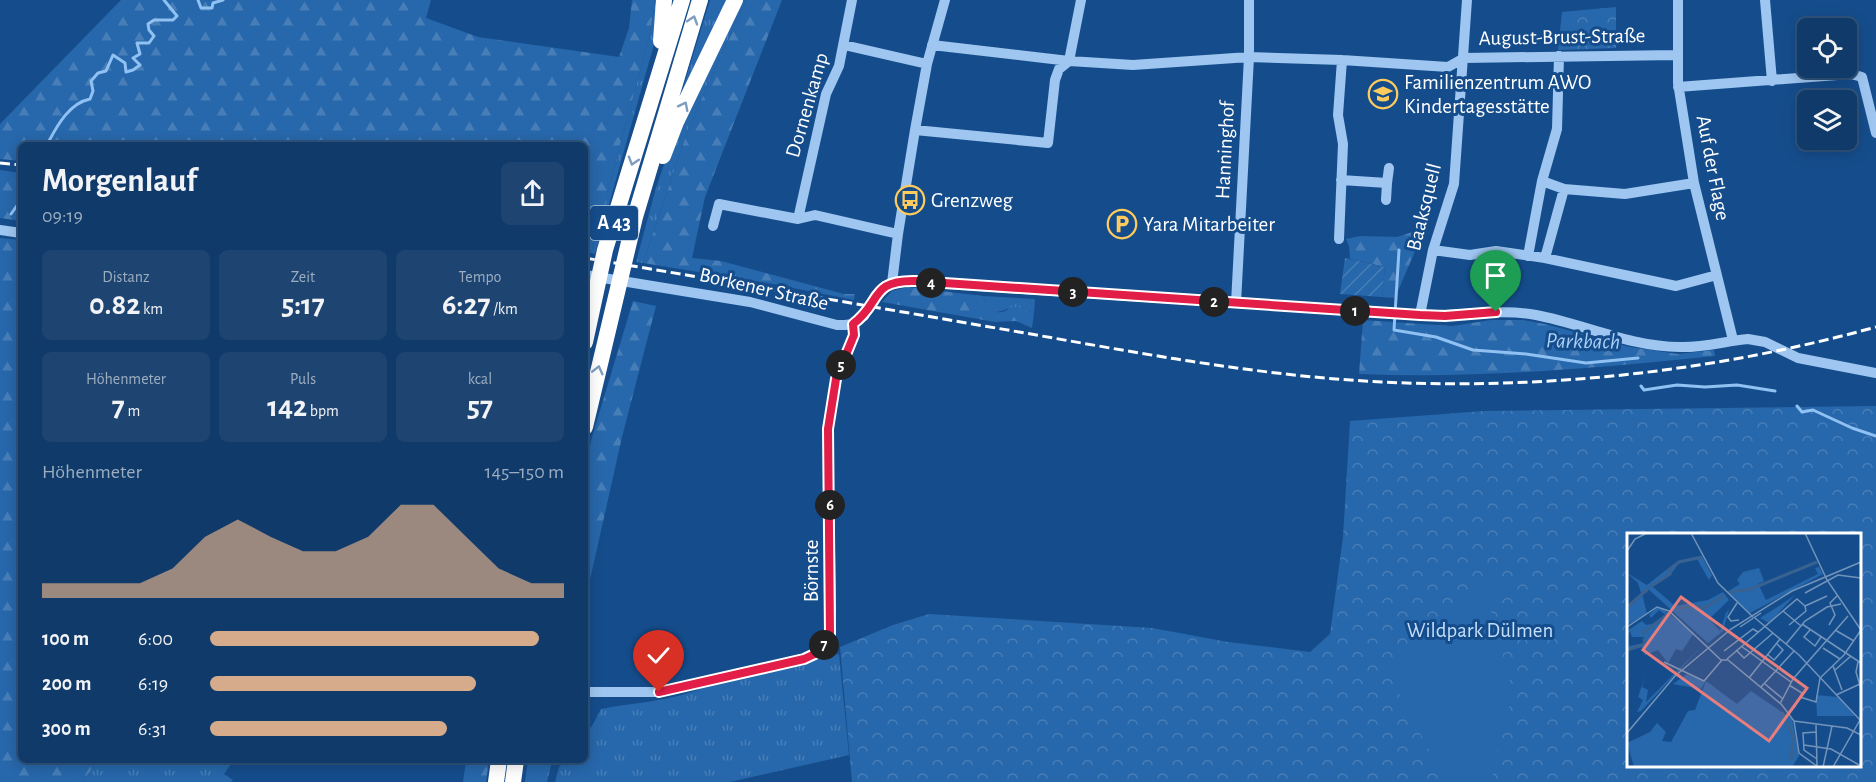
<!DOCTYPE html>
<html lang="de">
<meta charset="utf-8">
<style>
:root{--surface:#103a69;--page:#1e4571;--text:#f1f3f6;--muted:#9cadc0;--line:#30547d;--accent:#d6ab8b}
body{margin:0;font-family:"Alegreya Sans",sans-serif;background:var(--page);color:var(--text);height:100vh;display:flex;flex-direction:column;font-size:22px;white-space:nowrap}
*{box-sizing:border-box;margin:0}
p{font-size:20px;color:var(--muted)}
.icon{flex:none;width:33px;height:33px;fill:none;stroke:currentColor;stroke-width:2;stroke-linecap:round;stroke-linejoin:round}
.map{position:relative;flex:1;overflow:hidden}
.panel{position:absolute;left:18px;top:142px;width:570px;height:621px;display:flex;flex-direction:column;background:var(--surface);border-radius:9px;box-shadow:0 3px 15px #0003,0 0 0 2px var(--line)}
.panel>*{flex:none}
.tools{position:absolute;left:1797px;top:18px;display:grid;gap:12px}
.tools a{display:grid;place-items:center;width:60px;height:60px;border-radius:9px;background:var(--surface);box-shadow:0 3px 15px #0003,0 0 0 2px var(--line);font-size:30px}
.pin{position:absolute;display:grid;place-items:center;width:51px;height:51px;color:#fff;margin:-62px -26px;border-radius:50% 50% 50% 0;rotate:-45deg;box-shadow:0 0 6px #0007}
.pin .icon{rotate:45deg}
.km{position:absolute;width:30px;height:30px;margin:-15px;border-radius:50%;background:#222;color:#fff;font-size:16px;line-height:30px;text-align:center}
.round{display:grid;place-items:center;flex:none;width:63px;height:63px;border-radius:9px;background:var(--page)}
.overview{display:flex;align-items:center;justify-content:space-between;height:102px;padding:0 24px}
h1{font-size:33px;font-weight:700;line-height:45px}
.metrics{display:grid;grid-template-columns:repeat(3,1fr);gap:9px;height:102px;padding:6px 24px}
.metrics div{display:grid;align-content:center;border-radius:9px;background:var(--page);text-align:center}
.metrics b{font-size:30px;font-weight:700}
.metrics small{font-size:16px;font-weight:400}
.metrics p{font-size:16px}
.chart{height:168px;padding:12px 24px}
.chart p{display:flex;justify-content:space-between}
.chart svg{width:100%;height:108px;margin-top:6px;fill:var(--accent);opacity:.7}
ul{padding:0 24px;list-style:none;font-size:20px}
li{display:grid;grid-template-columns:96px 72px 1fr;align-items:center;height:45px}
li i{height:15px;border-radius:8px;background:var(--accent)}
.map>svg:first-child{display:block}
.grass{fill:url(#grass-tufts)}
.forest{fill:url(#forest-firs)}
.park{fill:url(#park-crowns);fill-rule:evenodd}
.garden{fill:url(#garden-furrows)}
.pitch{fill:#2767ab}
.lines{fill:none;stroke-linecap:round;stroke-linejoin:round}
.stream{stroke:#90c1f3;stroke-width:3}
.minor{stroke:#9ec6f0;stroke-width:10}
.highway{stroke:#fff;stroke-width:16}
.rail{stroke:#fff;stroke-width:3;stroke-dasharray:10 4.5;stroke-linecap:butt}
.oneway{stroke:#7e9dc0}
.route-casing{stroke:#fff;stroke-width:12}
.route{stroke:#e11d48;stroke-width:8}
.labels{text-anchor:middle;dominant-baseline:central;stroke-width:6;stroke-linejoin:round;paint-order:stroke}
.shield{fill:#154d8c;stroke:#b9cadc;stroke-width:1.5}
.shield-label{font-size:20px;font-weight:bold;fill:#fff}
.street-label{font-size:21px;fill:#fff;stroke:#154d8c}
.poi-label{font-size:21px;fill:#fff;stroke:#154d8c;text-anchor:start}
.park-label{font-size:21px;fill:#c5dffb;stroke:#154d8c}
.water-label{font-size:22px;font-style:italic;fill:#aad0f7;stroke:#154d8c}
.inset-river{fill:none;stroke:#396291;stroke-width:3}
.inset-road{fill:none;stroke:#7394ba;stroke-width:1.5}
.view{fill:#e67e7e;fill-opacity:0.15;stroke:#e67e7e;stroke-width:3}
.inset-edge{fill:none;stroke:#fff;stroke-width:3}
</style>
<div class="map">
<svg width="1876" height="782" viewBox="0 0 1876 782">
<defs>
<pattern id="grass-tufts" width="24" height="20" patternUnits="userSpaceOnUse" patternTransform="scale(1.5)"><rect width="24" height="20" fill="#2767ab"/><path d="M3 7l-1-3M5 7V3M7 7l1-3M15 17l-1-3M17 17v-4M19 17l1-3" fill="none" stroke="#477eb8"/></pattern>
<pattern id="forest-firs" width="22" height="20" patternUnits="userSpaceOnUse" patternTransform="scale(1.5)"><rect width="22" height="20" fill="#2767ab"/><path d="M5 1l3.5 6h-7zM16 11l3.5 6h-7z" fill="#477eb8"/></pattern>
<pattern id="park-crowns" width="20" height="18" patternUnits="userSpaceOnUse" patternTransform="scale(1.5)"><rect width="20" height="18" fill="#2767ab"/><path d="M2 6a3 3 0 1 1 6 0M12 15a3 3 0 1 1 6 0" fill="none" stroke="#477eb8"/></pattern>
<pattern id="garden-furrows" width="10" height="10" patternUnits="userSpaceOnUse" patternTransform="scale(1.5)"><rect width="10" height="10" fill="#2767ab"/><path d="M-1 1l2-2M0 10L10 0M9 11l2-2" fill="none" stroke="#477eb8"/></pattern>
</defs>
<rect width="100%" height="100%" fill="#154d8c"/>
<path class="grass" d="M655,0H660L658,30L595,254L591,253L650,34Z
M710,0H732L679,101Z
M741,0H746L689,127L643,263L636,262L656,188L672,141Z
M983,296L1035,299L1034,313C1029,311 1024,308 1019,308C1002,305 992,325 983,296Z
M839,654L849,755L730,782H555L559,767L565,761L585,760V736L593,724L601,709C637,702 678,701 711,684Z
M98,760L233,761L224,774L233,780L231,782H82Z"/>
<path class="forest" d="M121,0H431L426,18L478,37L619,57L629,28L632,0H655L650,34L591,253L585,252V146H21V161L0,159V124Z
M746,0H782L705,197L692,258L721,261L844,294H855L854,300L773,284L643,263L689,127Z
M0,170L21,173V221L0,218Z
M1425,228L1395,298L1382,297L1385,267L1350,259L1349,246L1346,239L1360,236L1397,237Z
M0,238L21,240V760L98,761L82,782H0Z
M908,287L983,296C986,306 992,316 1005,311C1009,309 1009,307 1014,307C1020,306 1028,311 1034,313L1032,328L1016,321L995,322L882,302L892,291Z
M633,301L656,306L622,437L585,602V469L592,437Z
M1363,320L1452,326L1491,320H1523L1545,324L1630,347L1678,354L1714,350L1715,356C1597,368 1478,379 1359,374Z
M466,761H489L486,782H463Z
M528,761H552L547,782H525Z"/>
<path class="park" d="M1616,7V48L1558,50L1562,12Z
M1876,406V782H852L840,647L893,625L929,614L1152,628L1228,642L1310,652L1330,634L1343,537L1350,421L1484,411ZM1628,534H1860V766H1628Z"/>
<path class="garden" d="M1345,258L1385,267L1382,297L1340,294Z"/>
<path class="pitch" d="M1480,577L1501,580L1491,613L1513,692L1495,759L1492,782H1446L1391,678L1400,663Z"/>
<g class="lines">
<path class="stream" d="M198,0L201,8H212L213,3L223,0
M49,141C58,124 70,103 90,99L93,91L91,81L98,73L106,71L113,55L125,63L126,72L133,70L140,65L133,58L140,54L137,43H149L154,36L149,30L148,24L154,20H173L177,16L164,0
M11,214L21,200
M1399,250L1394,330L1436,337L1473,350L1526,354L1586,363L1638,358
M1641,386L1644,390L1677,385L1705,387L1737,385L1775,391
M1797,406L1802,412L1813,410L1852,428L1876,436"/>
<path class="minor" d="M1678,0V83L1694,183L1733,340
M1765,0L1772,81
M844,45L927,64
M932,45L1069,61L1133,65L1249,57L1342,60L1448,67L1464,58L1676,55
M1678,87L1851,74L1862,77L1876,133
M915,130L1048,143L1055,80L1059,69L1069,61L1081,0
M1341,180L1387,183L1389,168
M1542,181L1564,189L1625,194L1694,183
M1386,200L1387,183
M798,219L826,94L839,66L852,0
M713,226L719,204L798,219L815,215L898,234
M0,230L21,233
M1339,239L1343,144L1338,115L1342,60
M1433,250L1470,255L1496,251L1545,258L1676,286L1717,275
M1528,256L1542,181L1557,129L1559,56
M1545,258L1564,189
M585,275L750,302L837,325H845L853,324L864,316L875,296L885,286L902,281L1420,315C1459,317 1498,308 1536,315C1584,324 1630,347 1680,347C1702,348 1726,341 1748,339L1765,342L1798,358L1876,373
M892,283L898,234L915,130L927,64L945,0
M1236,303L1249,57V0
M1420,315L1433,250L1454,184L1467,0
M585,692H659L804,659L821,651L830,634L831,609L828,429L836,379L854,335L853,324"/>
<path class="highway" d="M661,41L664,0
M663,156L676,122L735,0
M585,342L605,250L682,0
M585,427L635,217L700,0
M496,782L499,760
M513,782L516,760"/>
<path class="rail" d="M0,163L21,165
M585,258C729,282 874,307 1019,332C1139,353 1260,376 1382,382C1549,390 1716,371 1876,327"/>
</g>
<defs><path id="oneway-chevron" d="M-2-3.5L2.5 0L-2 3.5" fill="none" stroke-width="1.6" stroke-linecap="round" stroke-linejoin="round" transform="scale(1.5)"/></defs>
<g class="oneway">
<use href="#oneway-chevron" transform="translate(693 20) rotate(-72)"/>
<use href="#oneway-chevron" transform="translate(684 106) rotate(-63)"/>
<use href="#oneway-chevron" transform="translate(633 161) rotate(107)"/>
<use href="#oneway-chevron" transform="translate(598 370) rotate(-76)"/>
</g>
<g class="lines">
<g class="route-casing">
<path id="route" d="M659,692L804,659L821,651L830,634L828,429L836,379L854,335L853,324C882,303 869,280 915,281L1420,315L1445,316L1496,312"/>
</g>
<use href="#route" class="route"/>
</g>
<defs>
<g id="school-ring" transform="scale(1.5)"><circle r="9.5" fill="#154d8c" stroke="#ffcb5d" stroke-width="1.5"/><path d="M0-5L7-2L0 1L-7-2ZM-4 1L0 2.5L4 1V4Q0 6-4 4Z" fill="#ffcb5d"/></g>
<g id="bus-ring" transform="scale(1.5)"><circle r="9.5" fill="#154d8c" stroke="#ffcb5d" stroke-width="1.5"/><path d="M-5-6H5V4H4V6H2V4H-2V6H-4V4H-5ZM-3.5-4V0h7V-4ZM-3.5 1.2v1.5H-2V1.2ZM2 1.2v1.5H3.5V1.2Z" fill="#ffcb5d"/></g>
<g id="parking-ring" transform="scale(1.5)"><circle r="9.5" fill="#154d8c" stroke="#ffcb5d" stroke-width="1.5"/><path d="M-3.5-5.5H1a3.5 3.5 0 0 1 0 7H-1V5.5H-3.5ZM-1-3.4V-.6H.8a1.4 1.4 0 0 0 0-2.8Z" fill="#ffcb5d"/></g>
</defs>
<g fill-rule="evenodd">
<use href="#school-ring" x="1383" y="94"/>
<use href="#bus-ring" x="910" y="200"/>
<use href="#parking-ring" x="1122" y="224"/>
</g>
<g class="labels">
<rect class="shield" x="590" y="206" width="48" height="34" rx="4.5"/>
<g class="shield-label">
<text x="614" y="223">A 43</text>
</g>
<g class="street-label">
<text transform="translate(1562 37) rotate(-1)">August-Brust-Straße</text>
<text transform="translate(807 105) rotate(-74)">Dornenkamp</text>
<text transform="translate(1225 150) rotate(-87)">Hanninghof</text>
<text transform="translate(1713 168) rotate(79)">Auf der Flage</text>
<text transform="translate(1424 207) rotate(-76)">Baaksquell</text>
<text transform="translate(764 289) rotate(13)">Borkener Straße</text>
<text transform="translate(811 571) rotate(-90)">Börnste</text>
</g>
<g class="poi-label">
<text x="1404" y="82">Familienzentrum AWO<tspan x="1404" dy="24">Kindertagesstätte</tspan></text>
<text x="931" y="200">Grenzweg</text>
<text x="1143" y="224">Yara Mitarbeiter</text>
</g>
<g class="park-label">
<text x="1480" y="630">Wildpark Dülmen</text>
</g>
<g class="water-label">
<text transform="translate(1583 341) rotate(1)">Parkbach</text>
</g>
</g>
<g transform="translate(1627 533)">
<rect width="234" height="234" fill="#154d8c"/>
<path d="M60,141L78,149L74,156L46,151Z" fill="#2767ab"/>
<path d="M75,23L85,42L82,47L70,26H65L52,30L44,41L25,53L48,73L81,67L96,59L102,67L82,86L93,98L99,80L102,76L96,98L81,110L21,56L15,60L20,81L0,92V74L15,63L11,50L0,40L20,52L48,30ZM192,34L196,41L123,80L100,59L113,51L110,47L116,39L132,35L137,48L131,51L139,67L191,41L188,35ZM29,75L36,76L67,100L55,118L49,116L41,130L31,117L18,122L15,114L0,118L2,113L18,110L17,104H5L3,98L0,104V98L15,88L19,92L31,90L39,82L32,77L24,85L22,82ZM77,111L14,178L10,179L16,167L11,164L19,141L15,154L21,157L19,169Z" fill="#2767ab"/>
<path d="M79,148L110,171L124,158L165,186L172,223L165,234H7L0,210L23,199L30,190L39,199L35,208L44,209L61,178L68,177ZM189,162L211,164L228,183H190Z" fill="#2767ab"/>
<path d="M168,62L142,90L133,85L152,73Z" fill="#2767ab"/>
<path d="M126,176L114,192L122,202L119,222L104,214L95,197L103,203L114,177Z" fill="#2767ab"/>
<path class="inset-river" d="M23,54L43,41L41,38L52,29L75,24M102,59L124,56L190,29M0,74L21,56M51,76L67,72L77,75L98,62M17,103V99L41,81M0,117L18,111L17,105M155,179L166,203L164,228"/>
<path class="inset-road" d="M31,0H53M64,0L91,50L126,84M178,0L200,47L234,97M0,18L8,6L20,0M178,60L211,42L234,45M110,70L101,84L104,88L112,87M156,78L174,93M128,85L172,122L234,188M175,91L234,130M162,92L179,78L178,73L200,63M202,92L208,82L203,70L210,63M0,94L30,74L42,78L94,127H101L155,172L167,188L172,220L191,234M113,94L134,80M183,97L177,104L188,113L194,104M208,97L227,108M159,111L178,88L200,74L214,71M114,113L164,149M196,115L213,126M109,117L117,125L146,100M97,118L126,96L131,99M140,121L147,127L156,117L150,111M100,126L170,66L178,73M37,129L77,148L95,127M231,129L229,139L234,156M206,133L215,157M208,137L224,123M122,145L153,106M138,151L156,166M162,152L175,160L167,175M134,154L167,118M209,162L233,151M173,164L189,169L193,145L217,122L234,97M153,171L166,146L221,83M167,188L220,195L234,202M189,192L190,233M189,199L176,200L177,217L190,226M0,200L48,143L104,96L165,58L234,29M177,212L204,216L234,233M196,234L205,193M206,234L233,187"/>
<path class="view" d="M54,64L180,155L142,208L16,117Z"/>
<rect width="234" height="234" class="inset-edge"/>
</g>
</svg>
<div class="tools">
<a><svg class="icon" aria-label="locate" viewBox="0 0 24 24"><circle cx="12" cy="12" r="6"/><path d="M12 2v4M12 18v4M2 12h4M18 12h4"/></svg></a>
<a><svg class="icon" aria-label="layers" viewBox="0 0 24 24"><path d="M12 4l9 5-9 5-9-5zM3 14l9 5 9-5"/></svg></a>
</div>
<div class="pin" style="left:1496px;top:312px;background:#1e9e55"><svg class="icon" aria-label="arrive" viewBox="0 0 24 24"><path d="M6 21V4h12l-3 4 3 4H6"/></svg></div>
<div class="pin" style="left:659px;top:692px;background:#d93025"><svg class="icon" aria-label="check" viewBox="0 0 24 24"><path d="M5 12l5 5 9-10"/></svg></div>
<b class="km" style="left:1355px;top:311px">1</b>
<b class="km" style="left:1214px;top:302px">2</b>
<b class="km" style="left:1073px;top:292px">3</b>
<b class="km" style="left:931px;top:283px">4</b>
<b class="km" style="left:841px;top:365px">5</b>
<b class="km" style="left:830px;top:505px">6</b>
<b class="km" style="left:824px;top:645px">7</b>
<section class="panel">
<div class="overview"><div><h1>Morgenlauf</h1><p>09:19</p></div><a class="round"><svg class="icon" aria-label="share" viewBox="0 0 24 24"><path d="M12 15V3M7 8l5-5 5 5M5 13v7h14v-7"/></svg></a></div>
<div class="metrics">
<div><p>Distanz</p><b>0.82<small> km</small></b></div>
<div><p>Zeit</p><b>5:17</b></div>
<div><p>Tempo</p><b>6:27<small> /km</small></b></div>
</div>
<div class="metrics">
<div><p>Höhenmeter</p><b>7<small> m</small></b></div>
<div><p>Puls</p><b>142<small> bpm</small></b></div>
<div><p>kcal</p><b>57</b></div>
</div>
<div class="chart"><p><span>Höhenmeter</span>145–150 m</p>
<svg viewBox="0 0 160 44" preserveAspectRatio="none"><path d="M0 44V38L10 38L20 38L30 38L40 32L50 19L60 12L70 19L80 25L90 25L100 19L110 6L120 6L130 19L140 32L150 38L160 38V44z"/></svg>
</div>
<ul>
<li><b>100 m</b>6:00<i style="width:93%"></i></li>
<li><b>200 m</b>6:19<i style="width:75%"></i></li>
<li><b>300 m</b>6:31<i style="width:67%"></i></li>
</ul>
</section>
</div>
